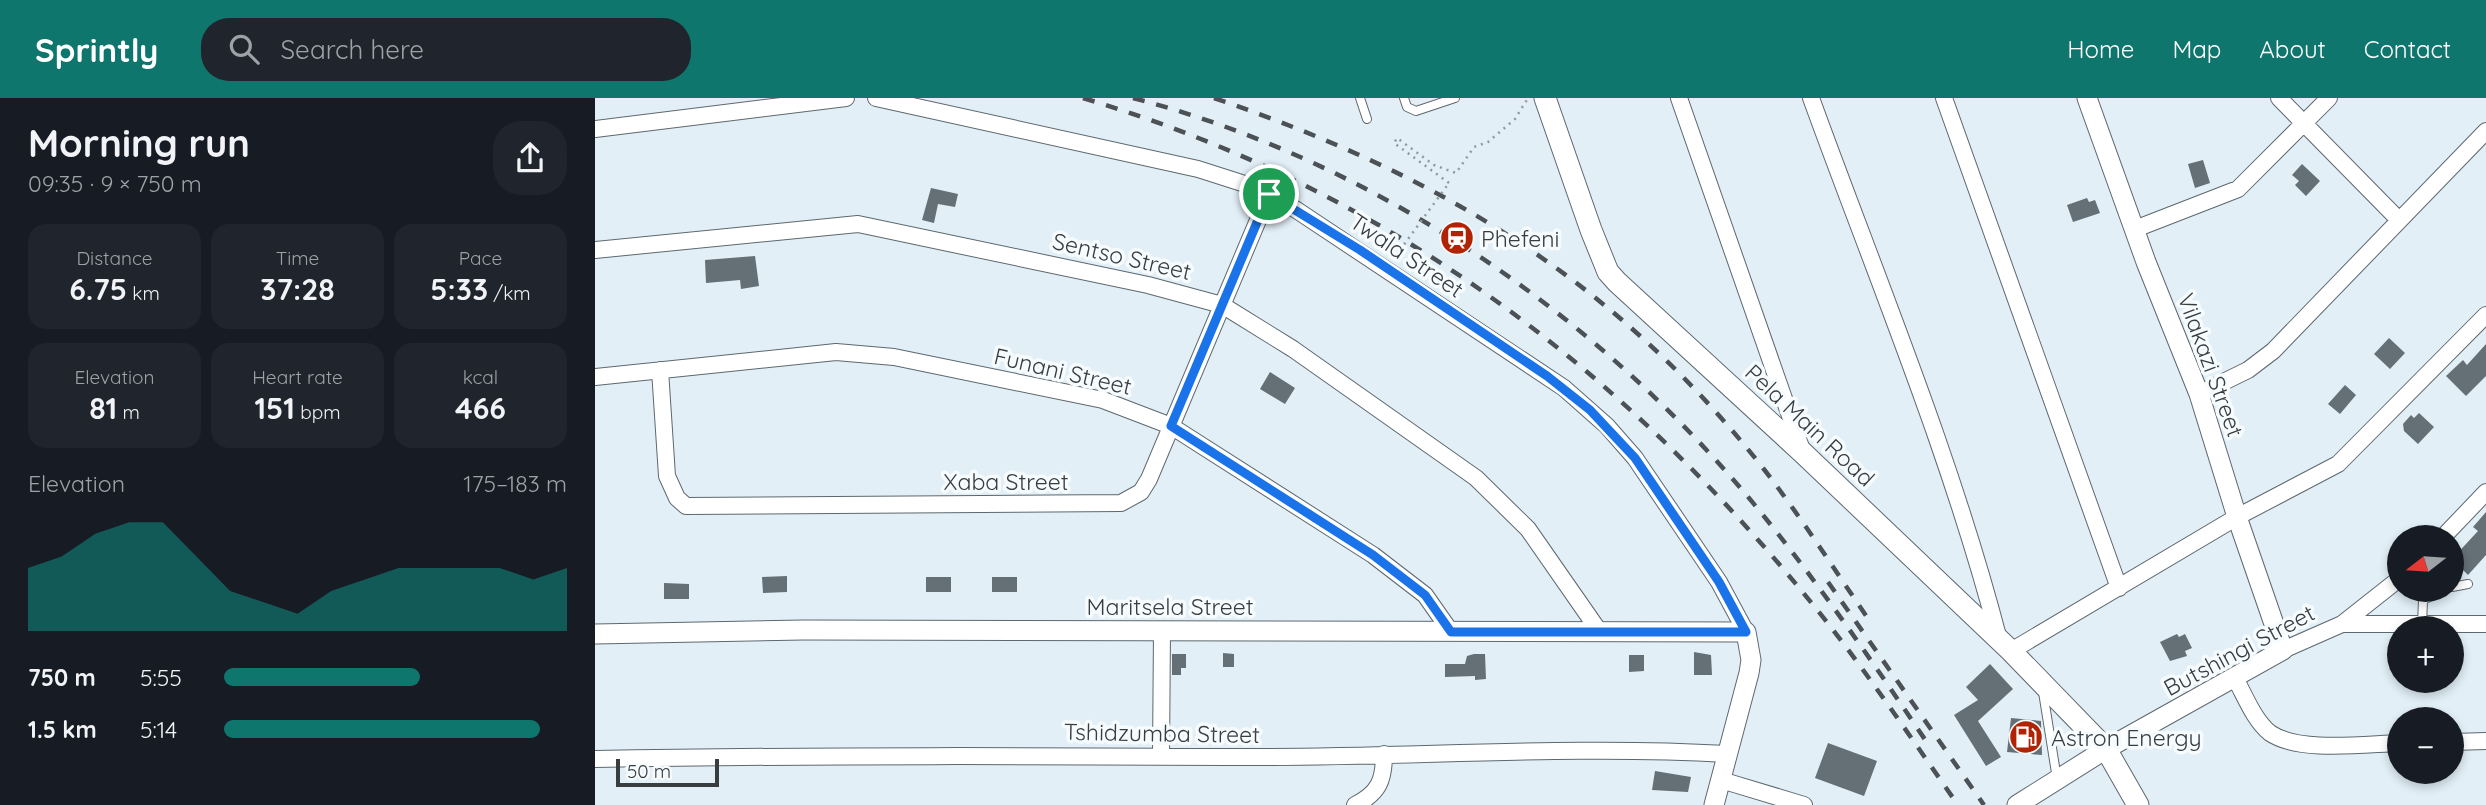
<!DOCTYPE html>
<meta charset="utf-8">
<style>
:root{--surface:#171b24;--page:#20242c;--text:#f1f3f6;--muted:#9ea1a6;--accent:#0f766e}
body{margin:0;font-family:Quicksand,sans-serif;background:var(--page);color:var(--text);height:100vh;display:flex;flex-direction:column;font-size:26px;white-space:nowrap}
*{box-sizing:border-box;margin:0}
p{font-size:23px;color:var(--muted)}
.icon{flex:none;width:38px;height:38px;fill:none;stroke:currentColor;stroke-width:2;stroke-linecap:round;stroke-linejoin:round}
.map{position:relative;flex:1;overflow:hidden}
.side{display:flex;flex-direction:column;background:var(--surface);width:595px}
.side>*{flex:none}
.needle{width:46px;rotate:253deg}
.fabs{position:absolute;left:1792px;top:427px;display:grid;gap:14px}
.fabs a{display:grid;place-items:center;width:77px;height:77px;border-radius:50%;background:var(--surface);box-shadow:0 4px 10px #0003;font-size:35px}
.scale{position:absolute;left:21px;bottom:18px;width:103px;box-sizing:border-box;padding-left:7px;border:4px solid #383d40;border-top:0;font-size:19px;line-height:24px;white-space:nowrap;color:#383d40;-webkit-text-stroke:5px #f6fbfe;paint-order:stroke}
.pin{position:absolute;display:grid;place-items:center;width:60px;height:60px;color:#fff;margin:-30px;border:4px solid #fff;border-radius:50%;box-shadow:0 2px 7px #0007}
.round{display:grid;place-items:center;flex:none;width:74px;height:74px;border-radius:28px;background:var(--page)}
.overview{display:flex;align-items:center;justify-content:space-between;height:119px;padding:0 28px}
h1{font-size:38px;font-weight:800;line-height:52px}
.metrics{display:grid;grid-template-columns:repeat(3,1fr);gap:10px;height:119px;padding:7px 28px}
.metrics div{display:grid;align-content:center;border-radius:18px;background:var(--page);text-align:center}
.metrics b{font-size:30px;font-weight:800}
.metrics small{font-size:19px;font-weight:400}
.metrics p{font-size:19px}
.chart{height:196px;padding:14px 28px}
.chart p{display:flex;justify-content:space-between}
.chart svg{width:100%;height:126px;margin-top:7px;fill:var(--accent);opacity:.7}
ul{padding:0 28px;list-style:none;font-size:23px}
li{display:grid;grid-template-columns:112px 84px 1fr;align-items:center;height:52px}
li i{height:18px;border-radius:9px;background:var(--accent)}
header{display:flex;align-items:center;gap:42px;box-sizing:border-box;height:98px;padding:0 35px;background:var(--accent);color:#fff}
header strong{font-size:33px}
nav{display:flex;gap:38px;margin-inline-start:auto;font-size:24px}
.search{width:490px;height:63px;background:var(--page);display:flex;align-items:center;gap:18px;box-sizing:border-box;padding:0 24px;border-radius:28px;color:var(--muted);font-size:26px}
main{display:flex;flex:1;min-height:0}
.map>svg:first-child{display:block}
.building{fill:#646f76}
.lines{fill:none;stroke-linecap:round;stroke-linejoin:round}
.service-casing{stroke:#5d686e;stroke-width:10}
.minor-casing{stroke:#5d686e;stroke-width:18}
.tertiary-casing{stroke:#5d686e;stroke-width:21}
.secondary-casing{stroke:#5d686e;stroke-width:23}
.path{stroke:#90999e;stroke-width:2.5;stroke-dasharray:2 5;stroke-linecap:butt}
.service{stroke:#fff;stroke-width:8}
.minor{stroke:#fff;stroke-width:16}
.tertiary{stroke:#fff;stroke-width:19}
.secondary{stroke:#fff;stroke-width:21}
.rail{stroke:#4b5154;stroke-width:4.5;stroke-dasharray:12 12;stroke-linecap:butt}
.path-bridge{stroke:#90999e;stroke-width:2.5;stroke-dasharray:2 5;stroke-linecap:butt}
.route-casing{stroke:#fff;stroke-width:14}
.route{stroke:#1a73e8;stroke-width:9}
.labels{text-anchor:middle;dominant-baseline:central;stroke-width:7;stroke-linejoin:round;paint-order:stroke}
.poi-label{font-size:23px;fill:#383d40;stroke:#f6fbfe;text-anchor:start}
.street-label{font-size:23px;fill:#383d40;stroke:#f6fbfe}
</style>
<header>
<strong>Sprintly</strong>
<div class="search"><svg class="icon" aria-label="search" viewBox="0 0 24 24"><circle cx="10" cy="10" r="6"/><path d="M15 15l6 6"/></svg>Search here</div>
<nav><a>Home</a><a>Map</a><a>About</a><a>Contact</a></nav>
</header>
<main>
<section class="side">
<div class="overview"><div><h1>Morning run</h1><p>09:35 · 9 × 750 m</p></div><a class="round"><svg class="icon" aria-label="share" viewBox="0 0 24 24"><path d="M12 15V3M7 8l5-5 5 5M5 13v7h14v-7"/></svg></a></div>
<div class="metrics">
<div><p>Distance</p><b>6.75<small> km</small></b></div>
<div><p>Time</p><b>37:28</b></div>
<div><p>Pace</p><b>5:33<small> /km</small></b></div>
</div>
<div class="metrics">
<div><p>Elevation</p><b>81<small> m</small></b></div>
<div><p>Heart rate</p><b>151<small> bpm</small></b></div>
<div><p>kcal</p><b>466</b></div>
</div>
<div class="chart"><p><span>Elevation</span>175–183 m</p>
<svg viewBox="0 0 160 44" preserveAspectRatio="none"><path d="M0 44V22L10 18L20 10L30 6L40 6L50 18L60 30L70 34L80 38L90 30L100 26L110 22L120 22L130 22L140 22L150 26L160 22V44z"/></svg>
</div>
<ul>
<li><b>750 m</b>5:55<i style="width:57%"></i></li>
<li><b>1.5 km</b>5:14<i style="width:92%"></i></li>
</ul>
</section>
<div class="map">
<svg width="1891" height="707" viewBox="0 0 1891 707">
<rect width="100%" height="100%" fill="#e2eff7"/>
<path class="building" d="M1608,62L1615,85L1600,90L1593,66Z
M1707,66L1725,83L1711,98L1700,87L1704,83L1697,77Z
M336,90L363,96L360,109L343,106L339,125L327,122Z
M1492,100L1494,104L1500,102L1505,115L1478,124L1472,107Z
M160,158L164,188L146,191L145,182L111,185L110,162Z
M1794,240L1810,255L1795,271L1779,256Z
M1891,246V278L1871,298L1851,278L1868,262L1872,267Z
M675,274L700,290L690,306L665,291Z
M1750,287L1761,297L1745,316L1733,306Z
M1824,315L1839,329L1823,346L1809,333L1808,326L1816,317L1819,320Z
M1891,414V457L1873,477L1857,461L1883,433L1878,429Z
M192,478V494L168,495L167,479Z
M331,479H356V494H331Z
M397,479H422V494H397Z
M69,485L94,486V501H69Z
M1582,536L1584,539L1590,536L1597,550L1590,553L1592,558L1575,563L1565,544Z
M1099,554L1116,557L1117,577H1099Z
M628,555L639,556V569H628Z
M577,556H591V570H586V577H577Z
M879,556H890L891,581L880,582V578L850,579V566H870L872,558Z
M1034,557H1049V573L1034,574Z
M1395,566L1418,591L1383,623L1406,659L1391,668L1359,617L1383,602L1371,589Z
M1416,620L1446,623L1447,657L1412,654Z
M1233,645L1282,663L1269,698L1220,680Z
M1060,673L1096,679L1093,694L1057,692Z"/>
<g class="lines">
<g class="service-casing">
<path id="service" d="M765,0L772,21
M809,0L812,9L821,13L860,0
M1857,489L1873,486
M1827,526L1828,502L1850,492
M1448,594L1462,681"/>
</g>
<g class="minor-casing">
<path id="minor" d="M281,0L603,71L653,87L700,111L969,290L1012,328L1040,360L1124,484L1151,534
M1084,0L1208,355
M1216,0C1281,179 1356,357 1404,542
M1349,0L1524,490
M1684,0L1804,122
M0,31L251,0
M1540,131L1643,91L1734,0
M0,152L263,126L553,187L627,207L698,251L881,380L933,431L1004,533
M65,272L72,378L82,400L91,408L526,405L546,394L554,381L674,96
M0,279L241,254L299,259L508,302L576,328L778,457L830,497L856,534
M1604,296L1653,272L1678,253L1891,33
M1848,439L1891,394
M1747,526L1804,481
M1688,552L1747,526H1891
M1416,553L1642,419L1743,366L1891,217
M1640,580C1650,598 1659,622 1675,635C1704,655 1770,646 1804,645
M1857,644L1891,643
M566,657L567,533
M0,661C224,657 448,658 672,659C825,659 979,647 1132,656
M1126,682L1209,707
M760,707C784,695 789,682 789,656"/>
</g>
<g class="tertiary-casing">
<path id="tertiary" d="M0,536L208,532L1151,534L1156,562L1154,575L1119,707
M1422,707L1511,651L1688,552L1642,419L1604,296L1551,164L1492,0"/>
</g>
<g class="secondary-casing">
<path id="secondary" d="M950,0L996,132L1013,174L1022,184L1208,355L1416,553L1511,651L1543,707"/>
</g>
<path class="path" d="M854,85L799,45L802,40L839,67L861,75L879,49L893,44L920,21L933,0
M805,152L774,130L771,135L816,169"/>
<use href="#service" class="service"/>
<use href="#minor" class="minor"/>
<use href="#tertiary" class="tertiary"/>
<use href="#secondary" class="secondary"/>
<path class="rail" d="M488,0C798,93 1036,276 1235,528C1280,586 1321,647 1363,707
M538,0C776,62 997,213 1154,400C1218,477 1275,560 1331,643
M619,0C844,77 1019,181 1168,370C1206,419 1239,471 1274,522
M1233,484L1389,707"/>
<path class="path-bridge" d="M805,152L854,85"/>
</g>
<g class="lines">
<g class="route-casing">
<path id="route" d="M674,96L765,152L952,278L995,312L1040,360L1124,484L1151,534H856L830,497L778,457L576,328Z"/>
</g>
<use href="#route" class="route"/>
</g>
<defs>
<g id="station-disc" transform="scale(1.75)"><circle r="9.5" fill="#b02405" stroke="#f6fbfe"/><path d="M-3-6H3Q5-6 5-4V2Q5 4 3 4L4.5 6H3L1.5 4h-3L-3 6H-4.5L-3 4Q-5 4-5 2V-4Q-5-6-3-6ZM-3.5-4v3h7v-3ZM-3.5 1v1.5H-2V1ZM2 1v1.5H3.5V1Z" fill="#fff"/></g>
<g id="fuel-disc" transform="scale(1.75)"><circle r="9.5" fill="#b02405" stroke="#f6fbfe"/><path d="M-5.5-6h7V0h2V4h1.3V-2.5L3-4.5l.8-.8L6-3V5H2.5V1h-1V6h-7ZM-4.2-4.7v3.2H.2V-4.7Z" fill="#fff"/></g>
</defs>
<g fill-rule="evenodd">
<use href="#station-disc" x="862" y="140"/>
<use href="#fuel-disc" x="1431" y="639"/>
</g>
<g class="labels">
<g class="poi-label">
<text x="886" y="140">Phefeni</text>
<text x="1456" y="639">Astron Energy</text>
</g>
<g class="street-label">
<text transform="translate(812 157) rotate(34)">Twala Street</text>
<text transform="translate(527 158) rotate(13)">Sentso Street</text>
<text transform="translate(1616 267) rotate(70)">Vilakazi Street</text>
<text transform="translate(468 273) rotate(13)">Funani Street</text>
<text transform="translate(1215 327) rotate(43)">Pela Main Road</text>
<text x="411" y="383">Xaba Street</text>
<text x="575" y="508">Maritsela Street</text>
<text transform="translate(1644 552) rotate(-28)">Butshingi Street</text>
<text transform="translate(567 635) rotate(1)">Tshidzumba Street</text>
</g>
</g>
</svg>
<div class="fabs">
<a><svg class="needle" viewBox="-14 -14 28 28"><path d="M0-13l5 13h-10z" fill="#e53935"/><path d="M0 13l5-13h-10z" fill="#9ea1a6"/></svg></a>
<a>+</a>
<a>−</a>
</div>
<div class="scale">50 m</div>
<div class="pin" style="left:674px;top:96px;background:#1e9e55"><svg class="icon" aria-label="arrive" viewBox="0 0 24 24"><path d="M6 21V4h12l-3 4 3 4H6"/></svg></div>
</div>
</main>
